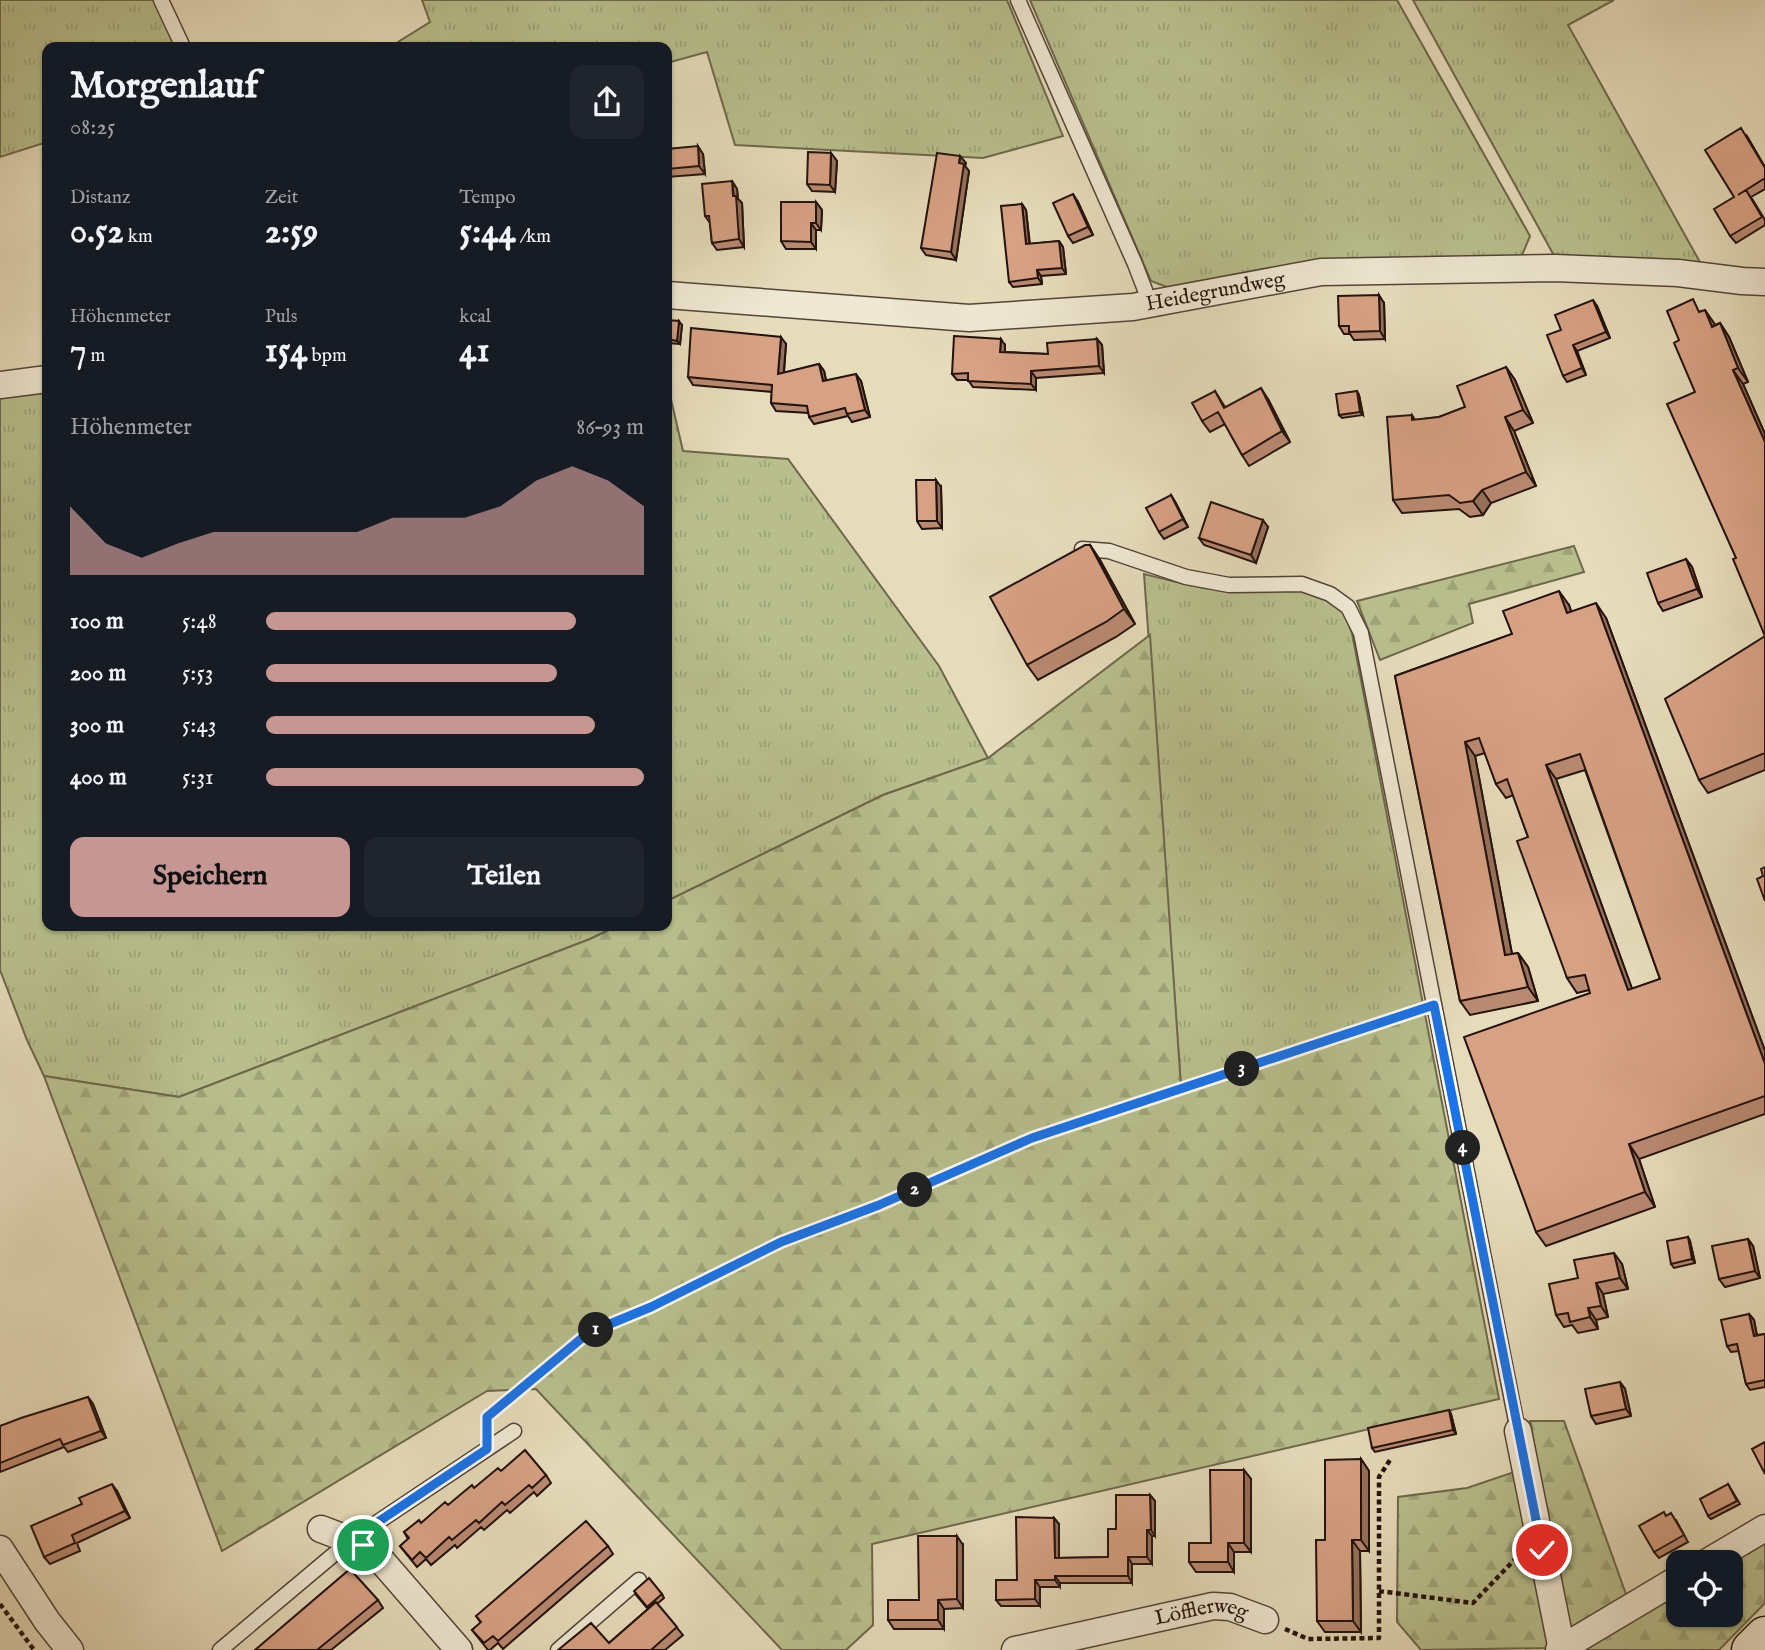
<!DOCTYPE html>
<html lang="de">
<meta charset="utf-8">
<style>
:root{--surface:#171b24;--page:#20242c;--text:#f1f3f6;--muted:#9ea1a6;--accent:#c59692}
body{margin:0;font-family:"IM FELL English",serif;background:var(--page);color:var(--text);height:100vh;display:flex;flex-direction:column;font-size:26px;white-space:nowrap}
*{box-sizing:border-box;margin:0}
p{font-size:23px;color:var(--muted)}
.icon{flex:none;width:38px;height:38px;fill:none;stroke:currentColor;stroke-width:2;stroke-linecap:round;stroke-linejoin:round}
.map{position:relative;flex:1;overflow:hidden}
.side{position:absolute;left:42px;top:42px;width:630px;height:889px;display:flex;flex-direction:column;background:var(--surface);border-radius:14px;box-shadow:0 2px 5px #0004}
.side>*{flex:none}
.buttons{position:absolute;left:1666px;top:1550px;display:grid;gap:14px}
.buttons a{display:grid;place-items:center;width:77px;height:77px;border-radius:14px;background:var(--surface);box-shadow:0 2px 5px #0004;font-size:35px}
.pin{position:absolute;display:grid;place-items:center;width:60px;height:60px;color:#fff;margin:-30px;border:4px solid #fff;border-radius:50%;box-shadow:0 2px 7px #0007}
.km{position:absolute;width:35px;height:35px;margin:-18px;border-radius:50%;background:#222;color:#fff;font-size:19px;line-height:35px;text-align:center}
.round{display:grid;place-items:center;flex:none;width:74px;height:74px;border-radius:14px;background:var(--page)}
.headline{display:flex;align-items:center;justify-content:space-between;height:119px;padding:0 28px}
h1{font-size:38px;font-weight:700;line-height:52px}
.figures{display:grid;grid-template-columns:repeat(3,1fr);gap:10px;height:119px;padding:7px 28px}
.figures div{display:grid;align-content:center}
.figures b{font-size:35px;font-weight:700}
.figures small{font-size:19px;font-weight:400}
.figures p{font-size:19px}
.chart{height:196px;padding:14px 28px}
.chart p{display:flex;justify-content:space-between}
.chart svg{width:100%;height:126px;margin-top:7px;fill:var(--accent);opacity:.7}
.button{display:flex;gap:14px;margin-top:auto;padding:14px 28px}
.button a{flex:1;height:80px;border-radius:14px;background:var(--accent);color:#111;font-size:28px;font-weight:700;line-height:80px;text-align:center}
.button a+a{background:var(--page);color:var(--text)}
ul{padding:0 28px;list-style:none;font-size:23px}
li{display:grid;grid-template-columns:112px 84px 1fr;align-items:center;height:52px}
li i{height:18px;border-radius:9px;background:var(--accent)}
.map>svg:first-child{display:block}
.grass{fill:url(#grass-tufts);stroke:#6e684c;stroke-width:2}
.forest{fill:url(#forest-firs);stroke:#6e684c;stroke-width:2}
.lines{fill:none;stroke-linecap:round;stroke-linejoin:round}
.service-casing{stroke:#544438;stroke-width:17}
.minor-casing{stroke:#544438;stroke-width:29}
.secondary-casing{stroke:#24120c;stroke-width:41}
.path{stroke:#24120c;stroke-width:4.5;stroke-dasharray:5 3.5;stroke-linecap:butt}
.service{stroke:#efe8d3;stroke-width:14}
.minor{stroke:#efe8d3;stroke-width:26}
.secondary{stroke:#efe8d3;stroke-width:38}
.wall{fill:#b98a72;stroke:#24120c;stroke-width:2;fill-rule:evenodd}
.shaded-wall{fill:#96715c;stroke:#24120c;stroke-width:2}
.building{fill:#d7a184;stroke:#24120c;stroke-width:2;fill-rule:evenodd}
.route-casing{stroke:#fff;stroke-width:14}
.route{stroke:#1a73e8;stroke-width:9}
.labels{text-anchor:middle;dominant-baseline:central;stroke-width:5;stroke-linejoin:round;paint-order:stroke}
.street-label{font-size:21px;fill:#24120c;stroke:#efe8d3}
</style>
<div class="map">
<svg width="1765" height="1650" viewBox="0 0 1765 1650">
<defs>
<pattern id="grass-tufts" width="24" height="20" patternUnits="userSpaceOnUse" patternTransform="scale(1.75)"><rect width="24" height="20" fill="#b8bf8d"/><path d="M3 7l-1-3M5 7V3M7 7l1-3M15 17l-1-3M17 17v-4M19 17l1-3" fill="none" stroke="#9ea378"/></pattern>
<pattern id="forest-firs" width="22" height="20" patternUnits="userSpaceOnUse" patternTransform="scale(1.75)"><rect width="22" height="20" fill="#b8bf8d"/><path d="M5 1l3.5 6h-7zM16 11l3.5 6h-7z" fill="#9ea378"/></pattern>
</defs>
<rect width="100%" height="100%" fill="#e6dcbb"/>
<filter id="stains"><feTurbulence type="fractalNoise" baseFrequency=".00286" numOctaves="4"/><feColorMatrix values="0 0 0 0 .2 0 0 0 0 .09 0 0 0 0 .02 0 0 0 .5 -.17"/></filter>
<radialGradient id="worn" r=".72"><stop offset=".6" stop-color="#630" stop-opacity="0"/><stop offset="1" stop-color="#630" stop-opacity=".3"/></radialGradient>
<path class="grass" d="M0,0H158L179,47H47V142L0,157Z
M422,0H1007L1063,136L983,158L735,145L707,52L667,63V47H399L398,42L430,22Z
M1030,0H1397L1530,236L1520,260L1320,263L1167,287L1151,281Z
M1413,0H1614L1568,25L1701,264L1557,261Z
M667,382L683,451L788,459L939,666L988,758L883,795L667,901Z
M47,388V926H617L590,939L179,1097L44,1076L27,1040L0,970V395Z
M1144,574C1171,581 1197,588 1225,591C1261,595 1311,579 1340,609C1346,615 1349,626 1352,633L1423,1004L1181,1087Z"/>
<path class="forest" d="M1574,546L1584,572L1469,604L1473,623L1380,660L1357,601Z
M1150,635L1181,1087L1423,1004L1499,1399L872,1544L873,1625L846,1650H782L536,1389L487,1391L222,1551L44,1076L179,1097L590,939L617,926H667V901L883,795L988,758Z
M1530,1421H1564L1627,1597L1678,1585V1615H1731V1563L1765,1535V1603L1719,1650H1571Z
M1514,1472L1548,1648L1421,1650L1397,1622L1398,1497L1467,1488Z"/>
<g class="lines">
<g class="service-casing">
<path id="service" d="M161,0L183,47
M1018,0L1135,264L1145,290L1147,304
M1082,549L1109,551L1186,577L1229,585L1302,584L1330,594L1348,607L1361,633L1518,1431
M220,1650L351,1540L514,1431
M558,1650L639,1580"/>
</g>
<g class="minor-casing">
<g id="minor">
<path id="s1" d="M667,295L969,318L1133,307L1321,272L1555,268L1678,273L1742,281L1765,282"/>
<path d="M0,385L47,379"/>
<path d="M1518,1431L1562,1650"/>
<path d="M321,1529L363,1545L374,1552L459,1650"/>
<path d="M0,1549L47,1621L70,1650"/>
<path d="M1706,1563L1765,1528"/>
<path id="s2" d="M1015,1650L1213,1606L1230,1607L1265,1620"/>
<path d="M1559,1650L1678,1579"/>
</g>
</g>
<g class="secondary-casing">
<path id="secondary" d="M1751,1650L1765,1636"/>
</g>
<path class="path" d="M487,1430V1417L588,1333L651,1307L781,1242L879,1205L1032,1138L1417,1011
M1379,1591L1473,1603L1518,1556
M0,1604L34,1650
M1285,1629L1308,1639L1379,1638V1477L1390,1460"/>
<use href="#service" class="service"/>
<use href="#minor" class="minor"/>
<use href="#secondary" class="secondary"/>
</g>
<path class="wall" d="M1747,136L1765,167V189L1751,197L1765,220V225L1736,243L1730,236L1734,197Z
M667,149L703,154L705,174L667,177Z
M831,153L837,161L835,192L812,191L807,184Z
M966,163L965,166L969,171L956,260L926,255L921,248Z
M732,181L737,189L738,199L742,203L744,247L717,250L712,243L710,223L705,216Z
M816,202L822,210L821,230H816V249H786L781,241Z
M1078,202L1093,235L1073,243L1068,236Z
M1022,204L1026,210L1030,244L1059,241L1063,247L1066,274L1041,276L1042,284L1013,287L1009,282Z
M1384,303L1385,339L1354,340L1350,334H1344L1339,326Z
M1597,306L1610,338L1577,351L1586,375L1567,382L1563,376L1561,330Z
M1701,311L1715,325L1720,323L1729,337L1748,382L1743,384L1765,434V770L1708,793L1699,780L1765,636L1736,558L1695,392L1679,340Z
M667,320L682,325L680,344L667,343Z
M1097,339L1102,345L1104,373L1036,378V390L973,387L968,380H957L952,374L1005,345V352L1048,354Z
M786,344L784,373L819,364L824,371L826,381H861L870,417L852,422L848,416L814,424L809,417V413L776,411L771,403L772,392L693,385L688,377Z
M1506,367L1515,380L1533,423L1514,431L1536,486L1491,503L1483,515L1470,517L1459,509L1402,513L1393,500L1412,415L1415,420L1439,417L1465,407Z
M1215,391L1225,407L1268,399L1290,442L1249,466L1242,455L1225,424L1210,432L1202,421Z
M1359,395L1363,415L1342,418L1339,415Z
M941,487L942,528L922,529L917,521Z
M1171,495L1188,527L1164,539L1159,532Z
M1268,527L1256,563L1204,545L1199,538Z
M1090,545L1100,560L1135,624L1116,637L1038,680L1027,665Z
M1686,559L1692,567L1702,597L1663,611L1658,603Z
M1569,605L1571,612L1606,618L1765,1051V1114L1639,1159L1655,1207L1546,1246L1536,1232L1590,993L1589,990L1577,993L1567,978L1528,837L1513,795L1506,798L1496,784L1485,753L1475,756L1512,954L1518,953L1528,967L1538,1001L1470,1015L1460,1001L1395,676L1512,634ZM1585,770L1660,979L1632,989L1556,779Z
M1688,1237L1690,1241L1695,1263L1674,1268L1671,1264Z
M1748,1239L1753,1246L1760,1278L1725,1287L1719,1279Z
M1622,1264L1628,1289L1603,1294L1608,1317L1596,1320L1598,1329L1578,1333L1572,1325L1564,1327L1556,1315L1578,1278Z
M1749,1314L1754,1320L1757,1335L1765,1334V1387L1750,1390L1746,1384L1739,1351L1731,1352L1727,1346Z
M1620,1382L1625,1389L1631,1416L1596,1424L1591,1416Z
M88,1397L93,1404L106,1438L68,1452L64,1447L0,1472V1426Z
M1449,1410L1451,1414L1456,1434L1375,1452L1372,1448Z
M1361,1459L1369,1471V1551H1360L1361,1632H1325L1317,1621L1325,1540Z
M1244,1470L1251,1479V1552H1234V1572H1196L1189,1562L1211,1543Z
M501,1471L546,1475L551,1483L537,1496L534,1492L510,1513L507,1510L484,1530L481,1527L457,1548L455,1545L431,1565L426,1559L417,1567L400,1546L408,1539L404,1532L421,1523Z
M1728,1484L1740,1504L1711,1519L1708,1516Z
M117,1491L130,1518L77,1543L80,1551L50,1564L44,1557Z
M1150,1495L1155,1501V1536H1152V1564H1132V1583H1060V1587H1040V1606H1001L996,1600L1017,1580L1054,1518L1059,1524V1558L1108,1557L1116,1529Z
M1667,1516L1676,1520L1688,1542L1659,1558L1654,1552Z
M963,1545V1608L944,1609V1629H894L888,1620L919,1600Z
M608,1546L613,1554L503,1649L498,1643L490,1650H488L472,1630L481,1623L476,1616Z
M662,1594L664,1598L657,1604L683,1635L665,1650H558L609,1643L648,1609L636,1595Z
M378,1600L383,1608L331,1650H255Z"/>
<path class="shaded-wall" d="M698,146L703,154L705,174L699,166Z
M831,153L837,161L835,192L830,185Z
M960,156L966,163L965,166L969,171L956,260L951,252Z
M732,181L737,189L738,199L742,203L744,247L739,239Z
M1073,194L1078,202L1093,235L1088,227Z
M816,202L822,210L821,230L816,223Z
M1022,204L1026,210L1030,250L1026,244Z
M667,216L671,254L667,248Z
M811,223L816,230V249L811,242Z
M1059,241L1063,247L1066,274L1062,268Z
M1037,270L1041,276L1042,284L1038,278Z
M1379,295L1384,303L1385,339L1380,331Z
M1593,300L1597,306L1610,338L1606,332Z
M1705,310L1714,323L1721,340L1712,327Z
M679,321L682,325L680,344L677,341Z
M1720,323L1729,337L1748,382L1738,368Z
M781,337L786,344L783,381L778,374Z
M1001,339L1005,345V358L1000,352Z
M1097,339L1102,345L1104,373L1099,366Z
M1573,345L1577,351L1586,375L1582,368Z
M819,364L824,371L828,389L823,381Z
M1506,367L1515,380L1533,423L1523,410Z
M1733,370L1743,384L1765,434V442Z
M1031,371L1036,378V390L1031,384Z
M856,374L861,381L870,417L865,410Z
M1261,388L1268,399L1290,442L1282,431Z
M1357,391L1359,395L1363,415L1360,412Z
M1505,417L1514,431L1536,486L1526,472Z
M936,480L941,487L942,528L937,521Z
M1482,490L1491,503L1483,515L1473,501Z
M1171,495L1176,503L1188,527L1183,519Z
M1263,520L1268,527L1256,563L1251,555Z
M1090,545L1100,560L1135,624L1124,609Z
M1686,559L1692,567L1702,597L1697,589Z
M1559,591L1569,605L1577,628L1567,613Z
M1596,603L1606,618L1765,1051V1064Z
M1465,742L1475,756L1515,970L1505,955Z
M1546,765L1556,779L1638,1005L1628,990Z
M1518,953L1528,967L1538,1001L1528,987Z
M1629,1144L1639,1159L1655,1207L1645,1192Z
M1688,1237L1690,1241L1695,1263L1692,1259Z
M1748,1239L1753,1246L1760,1278L1755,1271Z
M1614,1253L1622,1264L1628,1289L1620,1278Z
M1596,1283L1603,1294L1608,1317L1601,1306Z
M1588,1308L1596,1320L1598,1329L1590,1317Z
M1749,1314L1754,1320L1758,1342L1754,1336Z
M1620,1382L1625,1389L1631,1416L1626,1409Z
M88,1397L93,1404L106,1438L101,1431Z
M1449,1410L1451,1414L1456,1434L1453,1430Z
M1361,1459L1369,1471V1551L1361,1540Z
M1244,1470L1251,1479V1552L1244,1543Z
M112,1484L117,1491L130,1518L125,1511Z
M1150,1495L1155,1501V1536L1151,1530Z
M1054,1518L1059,1524V1565L1055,1558Z
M1147,1530L1152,1536V1564L1147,1557Z
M957,1536L963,1545V1608L957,1599Z
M1352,1540L1360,1551L1361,1632L1353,1621Z
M1228,1543L1234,1552V1572L1228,1562Z
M1128,1557L1132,1564V1583L1128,1576Z
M1055,1576L1060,1583V1587L1055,1580Z
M1035,1580L1040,1587V1606L1035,1599Z
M938,1600L944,1609V1629L938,1620Z"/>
<path class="building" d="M1741,128L1765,168V178L1738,195L1746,190L1762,217L1730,236L1714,209L1734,197L1705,150Z
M698,146L699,166L667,169V149Z
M808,152L831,153L830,185L807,184Z
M937,153L960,156L959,163L964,164L951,252L921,248Z
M732,181L733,196H736L739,239L712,243L709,216H705L702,184Z
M1073,194L1088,227L1068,236L1053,203Z
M781,202H816V223H811V242L781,241Z
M1022,204L1026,244L1059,241L1062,268L1037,270L1038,278L1009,282L1001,206Z
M1379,295L1380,331L1349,332V326H1339L1338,296Z
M1693,299L1699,312L1705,310L1712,327L1720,323L1738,368L1733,370L1765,442V753L1699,780L1665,699L1765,636L1733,559L1736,558L1667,404L1695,392L1674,343L1679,340L1667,311Z
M1593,300L1606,332L1573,345L1582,368L1563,376L1547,335L1561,330L1555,315Z
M667,320L679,321L677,341L667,339Z
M691,328L781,337L778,374L819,364L823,381L856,374L865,410L847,414L845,408L809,417L807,406L771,403L772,385L688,377Z
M954,336L1001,339L1000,352L1048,354L1047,343L1097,339L1099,366L1031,371V384L968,381V373L952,374Z
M1506,367L1523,410L1505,417L1526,472L1482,490L1473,501L1460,503L1449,495L1393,500L1387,417L1412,415V420L1439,417L1465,407L1457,386Z
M1261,388L1282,431L1242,455L1218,412L1202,421L1192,403L1215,391L1224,408Z
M1357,391L1360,412L1339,415L1336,394Z
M916,480H936L937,521H917Z
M1171,495L1183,519L1159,532L1146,508Z
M1211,502L1263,520L1251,555L1199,538Z
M1085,545H1090L1124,609L1106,622L1027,665L990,597Z
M1686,559L1697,589L1658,603L1647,573Z
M1559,591L1567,613L1596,603L1765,1064V1096L1629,1144L1645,1192L1536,1232L1464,1037L1590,993L1585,975L1567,978L1517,841L1528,837L1507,779L1496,784L1479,738L1465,742L1505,955L1518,953L1528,987L1460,1001L1395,676L1512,634L1503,611ZM1580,754L1660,979L1628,990L1546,765Z
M1765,867V901L1757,879L1763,876L1761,869Z
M1688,1237L1692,1259L1671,1264L1667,1241Z
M1748,1239L1755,1271L1719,1279L1712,1246Z
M1614,1253L1620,1278L1596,1283L1601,1306L1588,1308L1590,1317L1570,1322L1568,1313L1556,1315L1549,1284L1578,1278L1574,1260Z
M1749,1314L1754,1336L1765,1334V1380L1746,1384L1737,1344L1727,1346L1721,1320Z
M1620,1382L1626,1409L1591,1416L1585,1389Z
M88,1397L101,1431L63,1445L60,1439L0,1463V1426L21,1418Z
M1449,1410L1453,1430L1372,1448L1368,1428Z
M1765,1442V1474L1752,1449Z
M525,1450L546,1475L532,1488L529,1485L505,1505L502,1502L479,1523L476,1520L452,1540L449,1537L426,1558L420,1552L412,1560L400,1546L409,1538L404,1532L419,1520L421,1523L445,1502L448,1505L472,1485L474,1488L498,1468L501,1471Z
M1361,1459V1540H1352L1353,1621H1317L1316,1540H1325V1460Z
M1210,1470H1244V1543H1228V1562H1189V1543H1211Z
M112,1484L125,1511L72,1535L75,1543L44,1557L31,1526L82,1504L79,1498Z
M1728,1484L1737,1501L1708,1516L1700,1499Z
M1116,1495H1150L1151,1530H1147V1557H1128V1576H1055V1580H1035V1599L996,1600V1580H1017L1016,1517L1054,1518L1055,1558L1108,1557V1529H1116Z
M1664,1512L1666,1516L1671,1513L1684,1535L1654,1552L1639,1526Z
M586,1521L608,1546L498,1641L493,1636L484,1643L472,1630L481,1622L476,1616Z
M918,1536H957V1599L938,1600V1620H888V1600H919Z
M350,1569L378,1600L317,1650H255Z
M649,1578L662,1594L647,1607L634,1591Z
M656,1602L677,1627L651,1650H558L591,1623L609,1643Z"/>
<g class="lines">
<g class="route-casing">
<path id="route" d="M363,1545L351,1540L487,1449V1417L588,1333L651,1307L781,1242L879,1205L1032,1138L1434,1005L1542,1550"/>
</g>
<use href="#route" class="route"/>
</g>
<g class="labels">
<g class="street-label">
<text stroke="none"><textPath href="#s1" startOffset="551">Heidegrundweg</textPath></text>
<text stroke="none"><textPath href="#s2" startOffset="191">Löfflerweg</textPath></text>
</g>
</g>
<rect width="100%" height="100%" filter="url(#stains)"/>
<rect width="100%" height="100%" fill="url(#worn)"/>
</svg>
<div class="buttons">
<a><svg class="icon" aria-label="locate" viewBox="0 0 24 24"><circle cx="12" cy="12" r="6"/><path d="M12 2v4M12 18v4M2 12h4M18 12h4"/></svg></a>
</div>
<div class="pin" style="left:363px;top:1545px;background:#1e9e55"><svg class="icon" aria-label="arrive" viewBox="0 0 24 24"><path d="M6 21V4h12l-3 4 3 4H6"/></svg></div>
<div class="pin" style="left:1542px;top:1550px;background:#d93025"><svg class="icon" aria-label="check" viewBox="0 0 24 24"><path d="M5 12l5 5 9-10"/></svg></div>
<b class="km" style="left:596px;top:1330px">1</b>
<b class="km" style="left:915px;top:1190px">2</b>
<b class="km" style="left:1242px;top:1069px">3</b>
<b class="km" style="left:1463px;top:1148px">4</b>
<section class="side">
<div class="headline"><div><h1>Morgenlauf</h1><p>08:25</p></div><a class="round"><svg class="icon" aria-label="share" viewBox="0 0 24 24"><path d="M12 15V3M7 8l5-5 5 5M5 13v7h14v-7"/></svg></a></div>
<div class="figures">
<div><p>Distanz</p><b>0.52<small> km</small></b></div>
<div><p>Zeit</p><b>2:59</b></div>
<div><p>Tempo</p><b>5:44<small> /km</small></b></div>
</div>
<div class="figures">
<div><p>Höhenmeter</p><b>7<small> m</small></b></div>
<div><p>Puls</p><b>154<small> bpm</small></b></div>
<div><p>kcal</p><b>41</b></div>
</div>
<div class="chart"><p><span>Höhenmeter</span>86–93 m</p>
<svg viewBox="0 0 160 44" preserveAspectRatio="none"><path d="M0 44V20L10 33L20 38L30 33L40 29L50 29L60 29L70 29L80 29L90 24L100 24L110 24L120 20L130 11L140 6L150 11L160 20V44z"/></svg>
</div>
<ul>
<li><b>100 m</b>5:48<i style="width:82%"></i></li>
<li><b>200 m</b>5:53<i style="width:77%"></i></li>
<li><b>300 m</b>5:43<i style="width:87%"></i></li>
<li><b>400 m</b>5:31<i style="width:100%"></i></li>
</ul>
<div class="button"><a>Speichern</a><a>Teilen</a></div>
</section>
</div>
